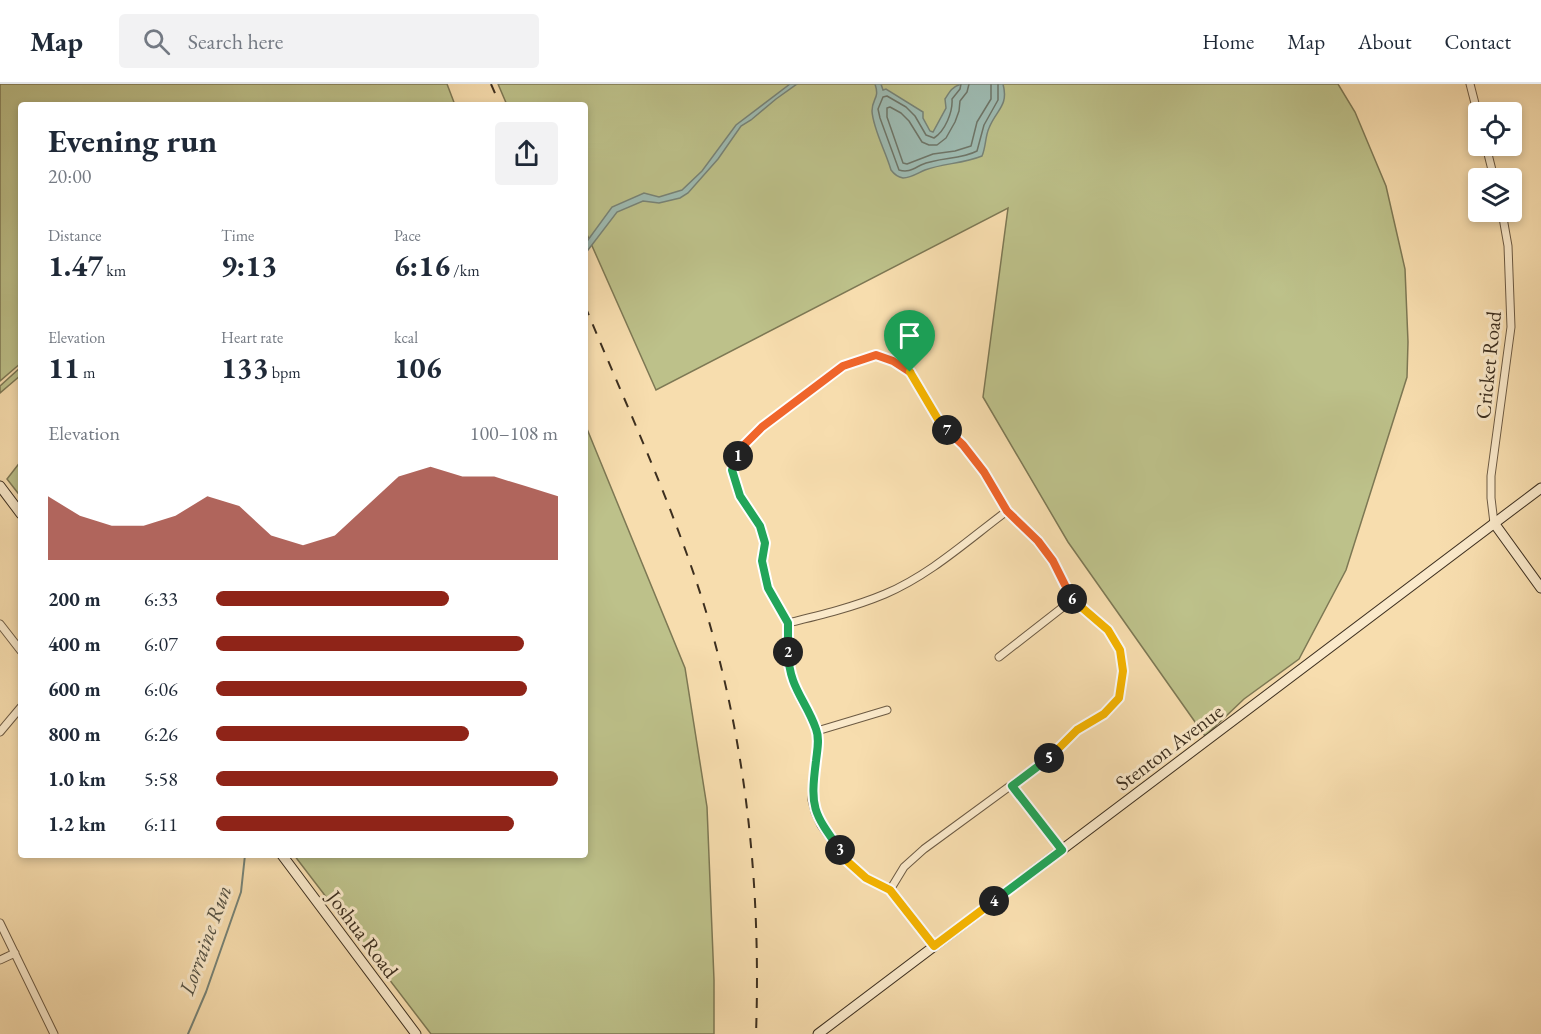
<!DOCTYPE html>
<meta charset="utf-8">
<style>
:root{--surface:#fff;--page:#f2f2f3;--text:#1f2937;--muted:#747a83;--line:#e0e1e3;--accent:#8f2418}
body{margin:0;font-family:"EB Garamond",serif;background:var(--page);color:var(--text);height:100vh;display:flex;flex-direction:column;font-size:22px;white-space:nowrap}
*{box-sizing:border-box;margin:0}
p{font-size:20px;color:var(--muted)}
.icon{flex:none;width:33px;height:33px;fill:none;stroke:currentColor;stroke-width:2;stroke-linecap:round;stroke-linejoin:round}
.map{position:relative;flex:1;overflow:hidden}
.panel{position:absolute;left:18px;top:18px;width:570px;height:756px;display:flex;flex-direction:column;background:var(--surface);border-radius:6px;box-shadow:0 3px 9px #0003}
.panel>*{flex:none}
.controls{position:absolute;left:1468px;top:18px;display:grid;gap:12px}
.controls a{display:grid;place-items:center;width:54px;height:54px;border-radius:6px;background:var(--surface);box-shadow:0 3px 9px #0003;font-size:30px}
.pin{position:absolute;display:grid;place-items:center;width:51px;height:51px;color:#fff;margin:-62px -26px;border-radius:50% 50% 50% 0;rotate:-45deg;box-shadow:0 0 6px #0007}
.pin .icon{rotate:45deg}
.km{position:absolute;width:30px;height:30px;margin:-15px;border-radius:50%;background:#222;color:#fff;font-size:16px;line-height:30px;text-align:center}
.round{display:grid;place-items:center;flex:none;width:63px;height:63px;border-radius:6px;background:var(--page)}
.head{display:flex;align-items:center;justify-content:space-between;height:102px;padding:0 30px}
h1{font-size:33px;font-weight:700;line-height:45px}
.stats{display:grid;grid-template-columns:repeat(3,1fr);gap:9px;height:102px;padding:6px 30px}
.stats div{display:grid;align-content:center}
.stats b{font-size:30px;font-weight:700}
.stats small{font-size:16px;font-weight:400}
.stats p{font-size:16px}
.chart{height:168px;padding:12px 30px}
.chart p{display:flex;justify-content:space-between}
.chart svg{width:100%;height:108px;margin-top:6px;fill:var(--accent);opacity:.7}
ul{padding:0 30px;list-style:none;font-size:20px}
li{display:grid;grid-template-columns:96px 72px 1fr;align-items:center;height:45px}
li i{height:15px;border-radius:8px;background:var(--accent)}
header{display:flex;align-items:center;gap:36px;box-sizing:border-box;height:84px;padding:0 30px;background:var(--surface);border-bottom:2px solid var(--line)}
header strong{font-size:28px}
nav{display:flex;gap:33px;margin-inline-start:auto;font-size:21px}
.search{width:420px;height:54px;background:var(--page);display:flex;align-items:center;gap:15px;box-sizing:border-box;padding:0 21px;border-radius:6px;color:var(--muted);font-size:22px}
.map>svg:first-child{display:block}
.green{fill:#bdc18a;stroke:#7d7854;stroke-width:1.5}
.water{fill:#9ebbb2;stroke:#778377;stroke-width:1.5}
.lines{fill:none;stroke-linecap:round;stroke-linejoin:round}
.shore{stroke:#6e7568;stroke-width:1.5}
.stream{stroke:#778377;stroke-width:2}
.street-casing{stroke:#6c5a43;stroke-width:9}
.secondary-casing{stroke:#3d2f1f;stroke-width:11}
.street{stroke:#fae9ca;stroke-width:7}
.secondary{stroke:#fae9ca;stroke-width:9}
.rail{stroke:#3d2f1f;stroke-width:2;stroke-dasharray:10 10;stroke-linecap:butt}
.split-1-casing{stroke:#fff;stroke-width:12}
.split-2-casing{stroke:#fff;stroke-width:12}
.split-3-casing{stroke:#fff;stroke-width:12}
.split-4-casing{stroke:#fff;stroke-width:12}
.split-5-casing{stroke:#fff;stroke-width:12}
.split-6-casing{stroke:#fff;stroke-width:12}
.split-7-casing{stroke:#fff;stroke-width:12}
.split-8-casing{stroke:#fff;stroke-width:12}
.split-1{stroke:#f0652b;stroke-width:8}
.split-2{stroke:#22a559;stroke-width:8}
.split-3{stroke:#22a559;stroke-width:8}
.split-4{stroke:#f5b400;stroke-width:8}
.split-5{stroke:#22a559;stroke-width:8}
.split-6{stroke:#f5b400;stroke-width:8}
.split-7{stroke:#f0652b;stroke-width:8}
.split-8{stroke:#f5b400;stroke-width:8}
.labels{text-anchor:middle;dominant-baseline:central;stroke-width:6;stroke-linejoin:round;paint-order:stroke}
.street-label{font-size:21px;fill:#3d2f1f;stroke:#fae9ca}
.water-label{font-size:22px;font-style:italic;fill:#555244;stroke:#fae9ca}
</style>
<header>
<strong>Map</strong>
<div class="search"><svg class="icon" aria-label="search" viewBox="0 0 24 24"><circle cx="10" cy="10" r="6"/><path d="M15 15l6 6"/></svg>Search here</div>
<nav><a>Home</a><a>Map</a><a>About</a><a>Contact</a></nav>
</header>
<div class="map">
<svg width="1541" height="950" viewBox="0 0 1541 950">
<rect width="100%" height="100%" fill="#f7ddae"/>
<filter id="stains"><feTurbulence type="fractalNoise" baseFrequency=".00333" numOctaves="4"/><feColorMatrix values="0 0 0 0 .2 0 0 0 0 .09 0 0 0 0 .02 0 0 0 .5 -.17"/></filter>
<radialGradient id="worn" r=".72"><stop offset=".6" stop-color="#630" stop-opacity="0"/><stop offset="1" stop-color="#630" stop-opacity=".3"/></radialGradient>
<path class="green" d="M0,0H447L455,21H21V279L0,297Z
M498,0H1338L1355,28L1386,102L1405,185L1408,258L1407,293L1346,486L1299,575L1244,615L1205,652L1068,458L983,313L1008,124L656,306L585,146V21H507Z
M21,283V291L0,309V302Z
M585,340L685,584L707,723L714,896V950H431L294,771H585Z
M21,377V413L7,395Z"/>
<path class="water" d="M790,0H797L776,15L751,36L741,42L718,75L688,109L680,114L659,119L643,117L617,128L585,170V160L612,123L644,109L659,113L682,106L702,87L736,41Z
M875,0H881L883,6L886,5L923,28V34L930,47L933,48L946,24L945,15C950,7 952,3 961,0H1003C1009,22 996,26 989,44C985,53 986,63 982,72C962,80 944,79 925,86C918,89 911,94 903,94C897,93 894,90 891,86C886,68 873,45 872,27C872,14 880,15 875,0Z"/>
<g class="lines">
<path class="shore" d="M961,0L960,5L952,15C953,28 945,47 934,54L926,51L915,32L906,23L887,12L883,13L878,25L880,34L899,86C908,89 913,85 921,81C940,73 960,76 977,67L984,41L998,16V0
M969,0L967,8L960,17L959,27L955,38L946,54L937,61H929L922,58L909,37L901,29L890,23L887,24V33L903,79L907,80L933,70L955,67L971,62L977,38L991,15V0"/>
<path class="stream" d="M188,950L206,908L241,808L245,771"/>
<g class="street-casing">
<path id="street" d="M1470,0L1479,35
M1486,62L1494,94
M1494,439L1491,414V392L1511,243L1508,162L1502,128
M788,539C821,531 854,523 885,510C930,491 968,456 1007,427
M0,540L21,567
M999,573L1072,516
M817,647L887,626
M0,648L21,623
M1012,702L1062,766
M890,806L904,783L924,765L1055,669L1077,646L1104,630L1119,614L1123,587L1120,566L1108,546L1072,516L1053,477L1038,457L1007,427L984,388L963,361L939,337L910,288L893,277L876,271L843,282L762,343L743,362L732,386L740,412L760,442L765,459L762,477L768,504L788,539V572L792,593L797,608L817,647L818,661L812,716L815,728L821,741L847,777L866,793L890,806L934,862
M0,839L54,950
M0,876L15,869"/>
</g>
<g class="secondary-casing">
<path id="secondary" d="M0,402L21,430
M1494,439L1541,504
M282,771L416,950
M818,950L1541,404"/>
</g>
<use href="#street" class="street"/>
<use href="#secondary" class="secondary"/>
<path class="rail" d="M491,0L500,21
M585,222C626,321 672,419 704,521C747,660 761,805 756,950"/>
</g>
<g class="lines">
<g class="split-1-casing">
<path id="split-1" d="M738,372L743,362L762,343L843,282L876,271L893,277L910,288"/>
</g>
<g class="split-2-casing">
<path id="split-2" d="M738,372L732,386L740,412L760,442L765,459L762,477L768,504L788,539V568"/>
</g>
<g class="split-3-casing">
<path id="split-3" d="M788,568C789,604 806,616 816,645C820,655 817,667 816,677C810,724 813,728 840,766"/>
</g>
<g class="split-4-casing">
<path id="split-4" d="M840,766L847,777L866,794L890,806L934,862L994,817"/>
</g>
<g class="split-5-casing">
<path id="split-5" d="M994,817L1062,766L1012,702L1049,674"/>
</g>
<g class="split-6-casing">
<path id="split-6" d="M1049,674L1077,646L1104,630L1119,614L1123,587L1120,566L1108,546L1072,515"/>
</g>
<g class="split-7-casing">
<path id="split-7" d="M947,346L963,361L984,388L1007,427L1038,457L1053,477L1072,515"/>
</g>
<g class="split-8-casing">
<path id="split-8" d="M910,288L939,337L947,346"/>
</g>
<use href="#split-1" class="split-1"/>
<use href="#split-2" class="split-2"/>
<use href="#split-3" class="split-3"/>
<use href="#split-4" class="split-4"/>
<use href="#split-5" class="split-5"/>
<use href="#split-6" class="split-6"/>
<use href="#split-7" class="split-7"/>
<use href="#split-8" class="split-8"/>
</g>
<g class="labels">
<g class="street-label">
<text transform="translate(1488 281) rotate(-84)">Cricket Road</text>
<text transform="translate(1169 663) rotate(-37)">Stenton Avenue</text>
<text transform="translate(363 850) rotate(53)">Joshua Road</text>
</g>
<g class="water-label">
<text transform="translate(205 856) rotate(-70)">Lorraine Run</text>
</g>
</g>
<rect width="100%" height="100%" filter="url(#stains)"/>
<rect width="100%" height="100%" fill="url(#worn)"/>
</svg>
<div class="controls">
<a><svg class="icon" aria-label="locate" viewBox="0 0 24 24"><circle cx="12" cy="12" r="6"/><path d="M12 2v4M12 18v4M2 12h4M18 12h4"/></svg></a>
<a><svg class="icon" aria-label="layers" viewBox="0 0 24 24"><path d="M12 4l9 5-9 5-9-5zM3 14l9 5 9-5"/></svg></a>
</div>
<div class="pin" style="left:910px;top:288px;background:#1e9e55"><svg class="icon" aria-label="arrive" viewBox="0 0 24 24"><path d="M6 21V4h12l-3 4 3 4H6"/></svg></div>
<b class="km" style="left:738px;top:372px">1</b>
<b class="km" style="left:788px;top:568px">2</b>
<b class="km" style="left:840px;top:766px">3</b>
<b class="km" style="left:994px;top:817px">4</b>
<b class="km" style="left:1049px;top:674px">5</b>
<b class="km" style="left:1072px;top:515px">6</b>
<b class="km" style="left:947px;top:346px">7</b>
<section class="panel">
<div class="head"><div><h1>Evening run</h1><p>20:00</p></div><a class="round"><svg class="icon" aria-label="share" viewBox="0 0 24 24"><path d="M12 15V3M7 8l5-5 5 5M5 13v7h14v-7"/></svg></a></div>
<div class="stats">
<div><p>Distance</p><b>1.47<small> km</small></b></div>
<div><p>Time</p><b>9:13</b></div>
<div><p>Pace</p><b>6:16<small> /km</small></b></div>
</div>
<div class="stats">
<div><p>Elevation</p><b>11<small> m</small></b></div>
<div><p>Heart rate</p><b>133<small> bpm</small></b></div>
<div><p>kcal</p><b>106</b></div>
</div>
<div class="chart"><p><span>Elevation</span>100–108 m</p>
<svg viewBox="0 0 160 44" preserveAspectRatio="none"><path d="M0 44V18L10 26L20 30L30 30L40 26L50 18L60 22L70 34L80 38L90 34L100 22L110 10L120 6L130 10L140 10L150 14L160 18V44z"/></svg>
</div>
<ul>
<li><b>200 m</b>6:33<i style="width:68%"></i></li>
<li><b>400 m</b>6:07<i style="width:90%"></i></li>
<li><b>600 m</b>6:06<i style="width:91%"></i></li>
<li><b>800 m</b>6:26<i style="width:74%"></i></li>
<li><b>1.0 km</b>5:58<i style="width:100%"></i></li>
<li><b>1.2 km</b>6:11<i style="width:87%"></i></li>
</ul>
</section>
</div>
